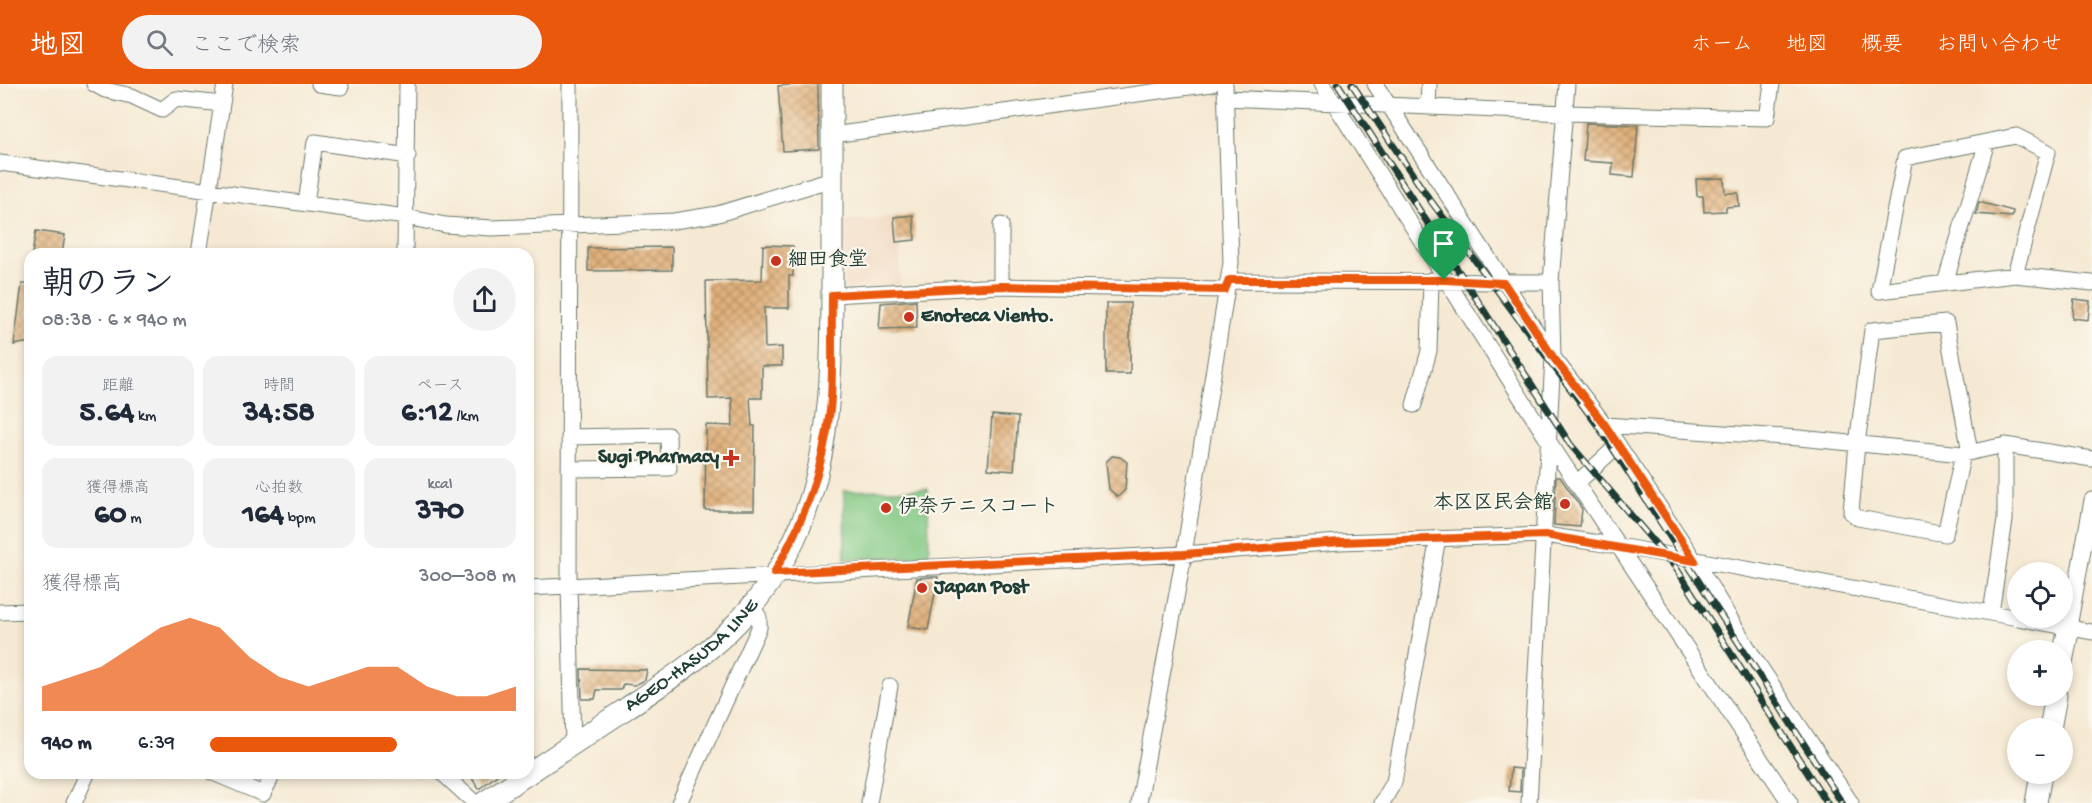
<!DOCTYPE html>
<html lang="ja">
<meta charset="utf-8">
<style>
:root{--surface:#fff;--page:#f2f2f3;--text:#1f2937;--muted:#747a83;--accent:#ea580c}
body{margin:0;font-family:"Gochi Hand","Klee One",sans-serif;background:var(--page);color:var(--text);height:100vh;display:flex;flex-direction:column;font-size:22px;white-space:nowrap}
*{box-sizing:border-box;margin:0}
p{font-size:20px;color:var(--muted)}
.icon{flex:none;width:33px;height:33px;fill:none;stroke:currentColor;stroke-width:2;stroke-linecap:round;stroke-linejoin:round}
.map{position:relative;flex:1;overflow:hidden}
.details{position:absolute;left:24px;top:164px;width:510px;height:531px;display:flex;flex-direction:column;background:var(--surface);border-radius:18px;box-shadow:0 3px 9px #0003}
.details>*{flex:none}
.buttons{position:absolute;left:2007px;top:478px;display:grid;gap:12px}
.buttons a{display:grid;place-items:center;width:66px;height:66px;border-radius:50%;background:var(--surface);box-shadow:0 3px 9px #0003;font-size:30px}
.pin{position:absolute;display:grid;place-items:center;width:51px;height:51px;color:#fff;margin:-62px -26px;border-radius:50% 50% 50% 0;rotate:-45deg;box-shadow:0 0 6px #0007}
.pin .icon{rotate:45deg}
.round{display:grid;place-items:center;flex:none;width:63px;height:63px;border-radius:32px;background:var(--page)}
.overview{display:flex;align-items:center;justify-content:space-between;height:102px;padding:0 18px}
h1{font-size:33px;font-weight:700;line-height:45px}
.metrics{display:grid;grid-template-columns:repeat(3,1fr);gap:9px;height:102px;padding:6px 18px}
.metrics div{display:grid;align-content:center;border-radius:15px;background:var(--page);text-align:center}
.metrics b{font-size:30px;font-weight:700}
.metrics small{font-size:16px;font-weight:400}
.metrics p{font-size:16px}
.chart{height:168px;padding:12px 18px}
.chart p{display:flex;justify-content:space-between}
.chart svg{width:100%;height:108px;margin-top:6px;fill:var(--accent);opacity:.7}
ul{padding:0 18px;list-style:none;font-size:20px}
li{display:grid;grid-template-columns:96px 72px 1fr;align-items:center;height:45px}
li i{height:15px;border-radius:8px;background:var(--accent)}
header{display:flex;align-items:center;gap:36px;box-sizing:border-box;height:84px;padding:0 30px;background:var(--accent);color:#fff}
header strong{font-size:28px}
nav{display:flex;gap:33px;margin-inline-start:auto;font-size:21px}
.search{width:420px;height:54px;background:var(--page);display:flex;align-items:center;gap:15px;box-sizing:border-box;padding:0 21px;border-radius:33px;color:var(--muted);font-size:22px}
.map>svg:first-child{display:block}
.built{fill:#f0d5bc}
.grass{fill:#81c883;stroke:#50825c;stroke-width:1.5}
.building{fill:url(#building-cross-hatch)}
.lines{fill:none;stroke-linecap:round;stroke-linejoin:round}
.street-casing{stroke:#6a796c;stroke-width:17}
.secondary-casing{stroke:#6a796c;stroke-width:23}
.street{stroke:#fff;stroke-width:15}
.secondary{stroke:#fff;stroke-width:21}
.rail-casing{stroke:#1f3d34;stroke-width:7}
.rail{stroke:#fbf7ec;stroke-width:4.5;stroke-dasharray:14;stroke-linecap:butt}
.route-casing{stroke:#fff;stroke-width:12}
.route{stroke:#ea580c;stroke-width:8}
.poi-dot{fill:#c8321e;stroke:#fbf7ec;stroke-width:2}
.labels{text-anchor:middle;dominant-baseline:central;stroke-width:4.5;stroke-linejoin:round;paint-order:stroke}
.poi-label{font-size:20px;font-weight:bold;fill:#1f3d34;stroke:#fbf7ec;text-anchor:start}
.street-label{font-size:20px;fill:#1f3d34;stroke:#fbf7ec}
</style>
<header>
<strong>地図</strong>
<div class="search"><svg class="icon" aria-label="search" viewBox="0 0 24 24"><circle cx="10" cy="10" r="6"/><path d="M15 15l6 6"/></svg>ここで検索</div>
<nav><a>ホーム</a><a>地図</a><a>概要</a><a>お問い合わせ</a></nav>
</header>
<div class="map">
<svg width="2092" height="719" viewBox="0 0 2092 719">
<defs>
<pattern id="building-cross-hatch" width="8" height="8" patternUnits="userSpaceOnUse" patternTransform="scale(1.5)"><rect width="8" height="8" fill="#e1b17b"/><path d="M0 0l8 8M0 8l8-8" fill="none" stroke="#b69166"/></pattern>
</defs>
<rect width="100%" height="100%" fill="#fbf7ec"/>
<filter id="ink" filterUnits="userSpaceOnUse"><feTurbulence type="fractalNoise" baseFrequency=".0167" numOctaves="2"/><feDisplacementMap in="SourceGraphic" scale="12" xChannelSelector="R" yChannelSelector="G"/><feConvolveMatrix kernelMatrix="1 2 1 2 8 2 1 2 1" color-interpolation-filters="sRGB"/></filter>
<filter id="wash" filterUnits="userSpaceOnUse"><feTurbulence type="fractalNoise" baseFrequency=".008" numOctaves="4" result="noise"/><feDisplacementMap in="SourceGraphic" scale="24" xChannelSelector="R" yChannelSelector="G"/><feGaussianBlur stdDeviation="1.35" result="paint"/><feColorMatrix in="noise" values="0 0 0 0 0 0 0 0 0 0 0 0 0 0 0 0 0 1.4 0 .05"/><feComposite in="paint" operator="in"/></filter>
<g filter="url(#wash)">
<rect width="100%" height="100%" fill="#f5e9d3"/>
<path class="built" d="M893,133L895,158L900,159V202L844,205V137Z"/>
<path class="grass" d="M928,405L929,473L845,475L844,407Z"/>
<g id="blocks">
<path class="building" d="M798,0H818L819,65L783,67L778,2Z
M1586,39L1638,41L1634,93L1612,91L1613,79L1583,77Z
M1724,94L1725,109H1738L1739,122L1726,123V127L1704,128L1703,112H1697L1696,95Z
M1979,118L2013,127L2012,133L1976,130Z
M913,131L915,156L896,158L894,133Z
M36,147L65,151L62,170H32Z
M763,161L793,162V192H789V224H764L765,264L782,263V282H762V314H750L752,342H755L754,426H705L706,341L733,342L732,314L708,315L706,197L762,196Z
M672,163V186L588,187V164Z
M22,200H30V258L14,261Z
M2074,215L2090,217L2088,236L2072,234Z
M916,216L917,244L879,245L881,219Z
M1106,219H1130V290H1106Z
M992,331L1018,333L1014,387L988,385Z
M1112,372L1120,373L1127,378L1125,406L1118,413L1109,405L1106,378Z
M1556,393H1560L1582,425L1580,443L1554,441Z
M934,493H938L928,546L908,543L917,494Z
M581,585L647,586L645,596L635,601L623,600L621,606H597L595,615H582Z
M1511,684L1521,685L1520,708L1509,707Z
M468,688H501L479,705Z"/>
</g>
</g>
<g filter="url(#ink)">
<use href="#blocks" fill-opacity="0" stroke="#6a796c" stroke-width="1.5"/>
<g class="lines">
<g class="street-casing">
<path id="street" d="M94,0L105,6L132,12L162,26L176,15L222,20
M319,0L341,3
M570,0L569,501L573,661
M1322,0L1549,358L1790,719
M1375,0L1553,273L1605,341L1695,477L1754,574L1851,719
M1225,14L1565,29L1767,34L1772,0
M1428,22L1429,0
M832,51L1212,0
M0,79L406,133L445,141L492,144L674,137L718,130L832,95
M306,119L315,58L408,72
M1001,141V202
M199,170L225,0
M405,170L407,0
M2015,191L2048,68L2016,52L1905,74L1879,207L2015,191L2092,199
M1229,197L1551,198
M1945,199L1987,58
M832,211L1001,202L1225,206
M1414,321L1429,267L1431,196
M1605,341L1799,354L1963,370L2005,361L2092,375
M569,353L668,351L669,384L569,385
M1963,370L1945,450L1858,434L1851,428L1857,360L1872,246L1946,239L1970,368
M1578,398L1618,361
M528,504L1184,470L1339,458L1545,451L1619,462L2018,534
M0,528L30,527
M1991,529L2005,436V361
M2018,534L2092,548
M2069,543L2092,416
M211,688L263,710L274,688
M441,688L475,719
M74,719L88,688
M679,719L759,544V533L751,522
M869,719L890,602
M1139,719L1184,470L1231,179L1225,0
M1382,719L1394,698L1438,454
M1529,719L1553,273L1551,198L1567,0"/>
</g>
<g class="secondary-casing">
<g id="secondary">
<path d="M2062,578L2069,543"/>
<path d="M2050,645L2056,612"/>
<path id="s1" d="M483,719C531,688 579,656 627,624C661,601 698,577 728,548C832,446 832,325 832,190C832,127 832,63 832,0"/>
<path d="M2036,719L2041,690"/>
</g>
</g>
<use href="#street" class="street"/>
<use href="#secondary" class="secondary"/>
<g class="rail-casing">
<path id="rail" d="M1338,0L1570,360L1676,484L1827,719
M1352,0L1425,109L1601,346L1842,719"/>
</g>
<use href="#rail" class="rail"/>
</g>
</g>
<g class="lines" filter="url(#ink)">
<g class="route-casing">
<path id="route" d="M1229,196H1444L1504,199L1553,273L1605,341L1695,477L1545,451L1340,458L1184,470L774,489C804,437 823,386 830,326C834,288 831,249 832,211L1001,202L1225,206Z"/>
</g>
<use href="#route" class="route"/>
</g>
<g class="poi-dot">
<circle cx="776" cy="177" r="6"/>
<circle cx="909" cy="233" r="6"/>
<path d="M728 365h6v6h6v6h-6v6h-6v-6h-6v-6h6z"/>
<circle cx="1565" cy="420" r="6"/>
<circle cx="886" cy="424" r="6"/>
<circle cx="922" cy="504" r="6"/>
</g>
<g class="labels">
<g class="poi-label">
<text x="788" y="177">細田食堂</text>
<text x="921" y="233">Enoteca Viento.</text>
<text x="719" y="374" text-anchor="end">Sugi Pharmacy</text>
<text x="1553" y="420" text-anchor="end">本区区民会館</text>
<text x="898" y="424">伊奈テニスコート</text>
<text x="934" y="504">Japan Post</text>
</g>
<g class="street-label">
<text stroke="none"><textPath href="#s1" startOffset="256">AGEO-HASUDA LINE</textPath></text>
</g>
</g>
</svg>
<div class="buttons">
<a><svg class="icon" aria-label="locate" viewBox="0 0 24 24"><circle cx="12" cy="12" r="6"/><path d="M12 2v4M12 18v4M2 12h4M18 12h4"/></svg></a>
<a>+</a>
<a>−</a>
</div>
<div class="pin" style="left:1444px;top:196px;background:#1e9e55"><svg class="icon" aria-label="arrive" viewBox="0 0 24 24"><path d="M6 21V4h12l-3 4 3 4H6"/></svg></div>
<section class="details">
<div class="overview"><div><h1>朝のラン</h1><p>08:38 · 6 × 940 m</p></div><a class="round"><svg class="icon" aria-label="share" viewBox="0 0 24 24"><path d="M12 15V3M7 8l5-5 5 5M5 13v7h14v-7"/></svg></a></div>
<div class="metrics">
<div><p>距離</p><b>5.64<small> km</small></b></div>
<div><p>時間</p><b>34:58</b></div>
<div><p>ペース</p><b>6:12<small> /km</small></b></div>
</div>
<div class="metrics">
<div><p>獲得標高</p><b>60<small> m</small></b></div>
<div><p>心拍数</p><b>164<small> bpm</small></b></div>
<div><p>kcal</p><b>370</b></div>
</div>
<div class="chart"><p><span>獲得標高</span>300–308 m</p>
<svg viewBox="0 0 160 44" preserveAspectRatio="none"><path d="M0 44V34L10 30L20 26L30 18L40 10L50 6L60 10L70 22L80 30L90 34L100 30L110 26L120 26L130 34L140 38L150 38L160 34V44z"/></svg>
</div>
<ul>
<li><b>940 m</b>6:39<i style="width:61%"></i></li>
</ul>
</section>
</div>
